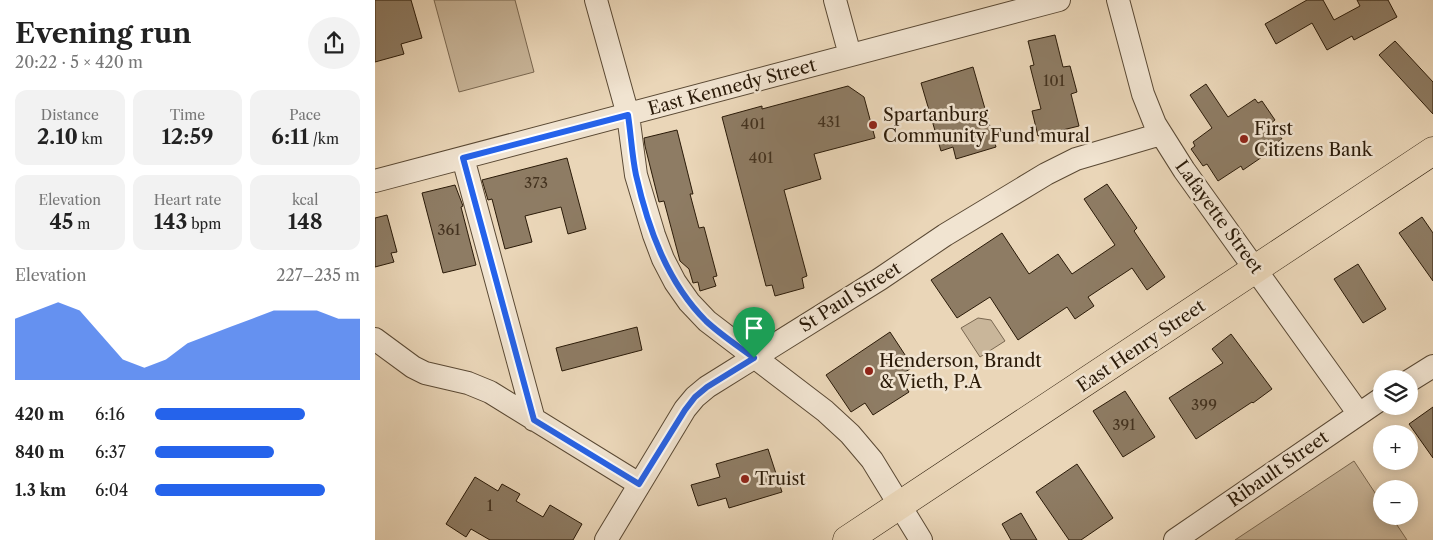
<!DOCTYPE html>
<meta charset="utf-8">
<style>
:root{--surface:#fff;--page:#f2f2f2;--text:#222;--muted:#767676;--accent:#2563eb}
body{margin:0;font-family:"Libre Caslon Text",serif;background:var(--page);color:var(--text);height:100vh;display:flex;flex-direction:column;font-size:19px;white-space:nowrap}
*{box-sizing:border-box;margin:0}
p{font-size:16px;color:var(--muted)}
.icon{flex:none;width:28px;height:28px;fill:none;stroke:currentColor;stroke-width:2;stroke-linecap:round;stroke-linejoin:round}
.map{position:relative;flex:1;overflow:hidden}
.side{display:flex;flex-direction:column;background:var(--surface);width:375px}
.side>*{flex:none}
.tools{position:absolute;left:998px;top:370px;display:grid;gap:10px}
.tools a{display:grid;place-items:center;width:45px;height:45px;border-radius:50%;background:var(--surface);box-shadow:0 2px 12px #0003;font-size:25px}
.pin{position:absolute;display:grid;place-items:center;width:42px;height:42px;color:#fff;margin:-51px -21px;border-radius:50% 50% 50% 0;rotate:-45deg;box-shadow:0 0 5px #0007}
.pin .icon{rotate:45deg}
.round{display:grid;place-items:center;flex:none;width:52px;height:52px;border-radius:26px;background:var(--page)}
.head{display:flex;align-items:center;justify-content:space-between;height:85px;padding:0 15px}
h1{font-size:28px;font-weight:700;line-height:38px}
.figures{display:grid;grid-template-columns:repeat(3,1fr);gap:8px;height:85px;padding:5px 15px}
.figures div{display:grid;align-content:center;border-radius:12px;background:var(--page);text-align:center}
.figures b{font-size:21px;font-weight:700}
.figures small{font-size:14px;font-weight:400}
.figures p{font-size:14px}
.chart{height:140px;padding:10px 15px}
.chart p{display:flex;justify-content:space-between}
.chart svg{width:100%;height:90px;margin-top:5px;fill:var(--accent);opacity:.7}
ul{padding:0 15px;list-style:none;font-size:16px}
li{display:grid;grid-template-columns:80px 60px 1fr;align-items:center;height:38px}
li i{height:12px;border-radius:6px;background:var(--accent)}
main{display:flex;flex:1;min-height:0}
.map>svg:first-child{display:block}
.green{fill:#c9b69a;stroke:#7a6851}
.building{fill:#8e7c64;stroke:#2a1a08}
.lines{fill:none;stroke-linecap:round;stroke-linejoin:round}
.minor-casing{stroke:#5a4934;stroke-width:24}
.major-casing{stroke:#2a1a08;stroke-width:29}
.minor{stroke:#f1e4d1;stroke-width:22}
.major{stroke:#ead6b8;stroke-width:28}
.route-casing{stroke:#fff;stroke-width:10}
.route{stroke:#2563eb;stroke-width:6}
.poi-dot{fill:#8f2418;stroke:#f1e4d1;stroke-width:2}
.labels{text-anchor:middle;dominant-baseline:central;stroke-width:5;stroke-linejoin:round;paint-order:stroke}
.number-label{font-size:15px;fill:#43321f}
.street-label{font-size:18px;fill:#2a1a08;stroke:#f1e4d1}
.poi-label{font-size:18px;fill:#2a1a08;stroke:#f1e4d1;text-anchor:start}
</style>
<main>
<section class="side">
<div class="head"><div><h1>Evening run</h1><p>20:22 · 5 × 420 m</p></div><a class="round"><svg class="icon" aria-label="share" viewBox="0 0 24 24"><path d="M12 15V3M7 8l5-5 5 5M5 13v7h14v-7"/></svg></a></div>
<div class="figures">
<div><p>Distance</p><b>2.10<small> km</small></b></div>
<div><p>Time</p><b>12:59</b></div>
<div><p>Pace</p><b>6:11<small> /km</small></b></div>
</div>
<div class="figures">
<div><p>Elevation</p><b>45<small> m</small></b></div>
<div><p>Heart rate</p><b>143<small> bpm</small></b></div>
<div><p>kcal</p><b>148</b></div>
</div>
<div class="chart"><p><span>Elevation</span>227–235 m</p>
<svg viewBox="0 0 160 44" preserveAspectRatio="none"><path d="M0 44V14L10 10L20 6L30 10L40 22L50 34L60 38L70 34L80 26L90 22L100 18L110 14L120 10L130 10L140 10L150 14L160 14V44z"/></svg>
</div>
<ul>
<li><b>420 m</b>6:16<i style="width:73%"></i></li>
<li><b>840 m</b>6:37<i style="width:58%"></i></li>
<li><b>1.3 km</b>6:04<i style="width:83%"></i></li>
</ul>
</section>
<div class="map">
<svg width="1058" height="540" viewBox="0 0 1058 540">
<rect width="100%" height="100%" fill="#ead6b8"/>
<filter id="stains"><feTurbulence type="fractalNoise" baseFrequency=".004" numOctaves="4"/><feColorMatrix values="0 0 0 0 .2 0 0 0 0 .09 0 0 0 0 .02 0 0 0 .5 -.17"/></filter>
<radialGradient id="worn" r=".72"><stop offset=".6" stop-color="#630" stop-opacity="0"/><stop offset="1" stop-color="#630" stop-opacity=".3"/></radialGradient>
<path class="green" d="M59,0H140L159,72L84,92Z
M603,318L616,320L630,341L605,357L586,328Z
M979,461L1006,502V516H1016L1032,540H860Z"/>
<path class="building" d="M0,0H36L47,38L26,44L29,54L0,62Z
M932,0H948L959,20L985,6L982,0H1013L1022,17L979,40L977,36L952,50L937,23L901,44L890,24Z
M680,35L688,67L695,66L702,92L696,94L704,126L663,136L657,111L666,109L655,66L659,65L653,41Z
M1020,41L1058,82V114L1004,55Z
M598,67L621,147L581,159L578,147L566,151L546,83Z
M831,84L853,117L880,99L883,103L887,101L900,120L896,123L907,139L888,152L890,155L868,170L866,166L843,181L832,164L828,166L816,149L820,146L818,142L837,128L815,95Z
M473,86L489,97L500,138L439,154L446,179L409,190L432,276L427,278L429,288L400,296L397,285L391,286L347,117L387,106V109Z
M302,130L318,194H315L324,228L329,227L342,276L338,277L341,286L325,291L323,282L318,283L314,269L305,261L289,201L284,202L270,146L269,138Z
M192,158L211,229L193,234L186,207L150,216L157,242L130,249L117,199L113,200L107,180Z
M732,184L762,228L759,231L790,277L772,290L757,268L713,297L719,306L700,319L692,307L643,340L615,297L582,318L556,280L627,233L654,274L683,254L697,274L740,245L709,199Z
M80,185L88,206L86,207L101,265L68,273L47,193Z
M12,215L22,252L16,253L19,262L0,267V218Z
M1047,217L1058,233V281L1024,233Z
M983,264L1011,309L988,323L959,279Z
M262,327L267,350L187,371L181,348Z
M515,332L538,367L524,376L534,392L498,415L490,403L476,412L451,375Z
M856,334L897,389L878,403L877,402L821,439L794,398L848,363L837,349Z
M750,391L780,437L748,457L718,411Z
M1058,407V458L1034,424Z
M393,449L407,492L354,508L351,498L323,506L316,485L345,477L341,464Z
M702,464L738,518L706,540H694L661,492Z
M100,477L123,491L127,484L145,494L141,501L168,517L175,505L207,524L198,540H115L96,529L91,537L71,524Z
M646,513L662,540H636L627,524Z"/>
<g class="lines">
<g class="minor-casing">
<path id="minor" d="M221,0L253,115L261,175L279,235L288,259L300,282L314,302L332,321L450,411L475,434L497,460L546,540
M460,0L475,55
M743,0L768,94L780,124L809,170L984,414
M88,158L159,420
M0,181L684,0
M0,339L38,367L50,373L93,383L115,392L264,484
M1034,381L1058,366
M231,540L310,409L320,397L332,387L505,279L570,235L671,174L701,159L786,134
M800,540L1006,399"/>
</g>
<g class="major-casing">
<path id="major" d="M472,540L1058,151"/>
</g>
<use href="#minor" class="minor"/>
<use href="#major" class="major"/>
</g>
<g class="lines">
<g class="route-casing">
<path id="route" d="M253,115C256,135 257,156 261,175C273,228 292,282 331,321C346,335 363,346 379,358L332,387L320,397L310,410L264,484L159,420L88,158Z"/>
</g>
<use href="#route" class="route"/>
</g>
<g class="poi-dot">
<circle cx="498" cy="125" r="5"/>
<circle cx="869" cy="139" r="5"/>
<circle cx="494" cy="371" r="5"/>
<circle cx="370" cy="479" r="5"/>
</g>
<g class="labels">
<g class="number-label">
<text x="679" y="80">101</text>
<text x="454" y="121">431</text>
<text x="378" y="123">401</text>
<text x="386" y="157">401</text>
<text x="161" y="182">373</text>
<text x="74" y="229">361</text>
<text x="829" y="404">399</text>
<text x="749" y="424">391</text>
<text x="115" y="505">1</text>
</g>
<g class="street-label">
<text transform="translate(357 87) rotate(-15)">East Kennedy Street</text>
<text transform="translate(844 217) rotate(54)">Lafayette Street</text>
<text transform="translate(475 297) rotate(-32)">St Paul Street</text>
<text transform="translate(766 346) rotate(-34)">East Henry Street</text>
<text transform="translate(903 469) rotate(-35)">Ribault Street</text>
</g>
<g class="poi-label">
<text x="508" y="115">Spartanburg<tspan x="508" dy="21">Community Fund mural</tspan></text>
<text x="879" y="129">First<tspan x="879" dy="21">Citizens Bank</tspan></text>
<text x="504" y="361">Henderson, Brandt<tspan x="504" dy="21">&amp; Vieth, P.A</tspan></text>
<text x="380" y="479">Truist</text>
</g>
</g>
<rect width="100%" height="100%" filter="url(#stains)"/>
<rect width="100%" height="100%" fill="url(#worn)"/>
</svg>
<div class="tools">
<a><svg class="icon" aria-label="layers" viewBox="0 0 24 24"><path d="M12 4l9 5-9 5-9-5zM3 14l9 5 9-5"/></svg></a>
<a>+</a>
<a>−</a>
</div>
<div class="pin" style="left:379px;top:358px;background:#1e9e55"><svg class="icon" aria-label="arrive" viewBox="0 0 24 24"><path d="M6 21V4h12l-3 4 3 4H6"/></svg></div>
</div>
</main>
